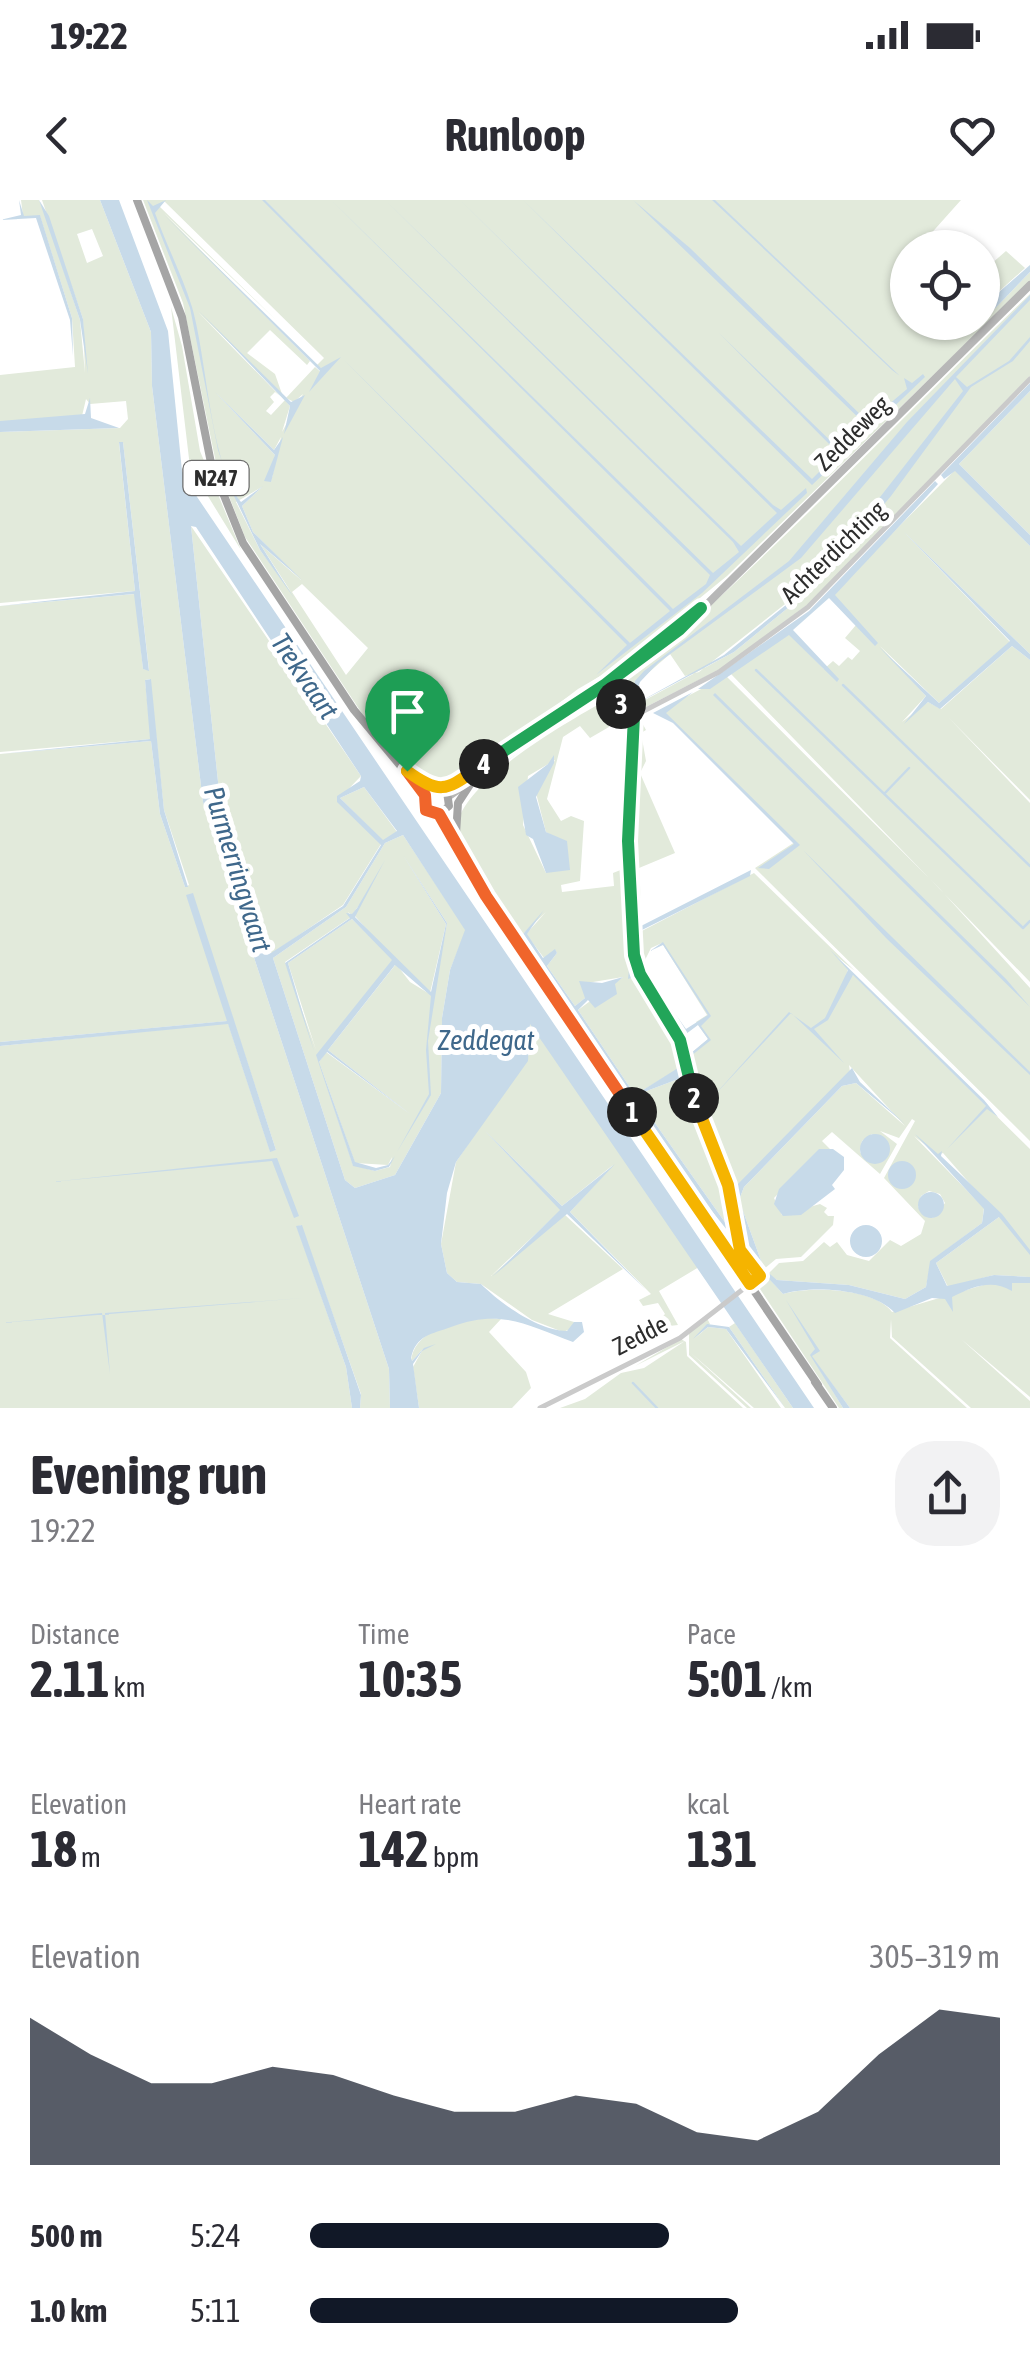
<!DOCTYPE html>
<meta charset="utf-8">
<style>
:root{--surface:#fff;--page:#f2f2f3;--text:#2b2b33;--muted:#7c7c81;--accent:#111827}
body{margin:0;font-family:"Asap Condensed",sans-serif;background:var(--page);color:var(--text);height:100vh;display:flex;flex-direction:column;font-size:38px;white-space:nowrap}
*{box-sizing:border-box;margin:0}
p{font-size:32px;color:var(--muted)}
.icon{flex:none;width:55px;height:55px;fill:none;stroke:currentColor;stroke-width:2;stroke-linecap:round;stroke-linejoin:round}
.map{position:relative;height:1208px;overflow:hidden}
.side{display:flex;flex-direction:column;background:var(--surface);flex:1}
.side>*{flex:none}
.controls{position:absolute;left:890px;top:30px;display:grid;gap:20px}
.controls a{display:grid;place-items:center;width:110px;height:110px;border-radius:50%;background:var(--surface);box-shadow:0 2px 8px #0004;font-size:50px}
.pin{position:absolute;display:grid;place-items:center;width:85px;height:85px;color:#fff;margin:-102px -42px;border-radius:50% 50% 50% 0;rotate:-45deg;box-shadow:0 0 10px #0007}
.pin .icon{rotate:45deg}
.km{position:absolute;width:50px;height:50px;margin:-25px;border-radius:50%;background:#222;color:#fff;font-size:28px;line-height:50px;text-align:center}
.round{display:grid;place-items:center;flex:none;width:105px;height:105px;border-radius:40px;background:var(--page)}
.headline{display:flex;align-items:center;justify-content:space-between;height:170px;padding:0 30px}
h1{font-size:55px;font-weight:700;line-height:75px}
.metrics{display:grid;grid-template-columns:repeat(3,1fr);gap:15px;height:170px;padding:10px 30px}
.metrics div{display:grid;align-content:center}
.metrics b{font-size:50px;font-weight:700}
.metrics small{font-size:28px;font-weight:400}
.metrics p{font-size:28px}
.chart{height:280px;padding:20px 30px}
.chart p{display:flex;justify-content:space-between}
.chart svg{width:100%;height:180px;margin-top:10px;fill:var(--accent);opacity:.7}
ul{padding:0 30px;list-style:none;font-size:32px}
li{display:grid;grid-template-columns:160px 120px 1fr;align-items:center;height:75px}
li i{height:25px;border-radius:12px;background:var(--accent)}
.status{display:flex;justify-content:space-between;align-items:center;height:70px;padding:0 50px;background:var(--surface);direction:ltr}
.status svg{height:28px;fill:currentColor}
header{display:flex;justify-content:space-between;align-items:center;height:130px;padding:0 30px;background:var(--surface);font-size:45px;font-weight:700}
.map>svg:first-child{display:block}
.green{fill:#e2eadb;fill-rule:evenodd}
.water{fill:#c7dae9;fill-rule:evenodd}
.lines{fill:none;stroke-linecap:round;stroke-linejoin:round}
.stream{stroke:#c7dae9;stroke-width:2.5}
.street{stroke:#cacaca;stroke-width:5}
.secondary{stroke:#b7b7b7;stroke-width:8}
.primary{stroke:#a5a5a5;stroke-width:8}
.split-1-casing{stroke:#fff;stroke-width:20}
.split-2-casing{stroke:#fff;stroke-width:20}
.split-3-casing{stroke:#fff;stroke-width:20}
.split-4-casing{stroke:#fff;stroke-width:20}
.split-5-casing{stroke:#fff;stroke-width:20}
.split-1{stroke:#f0652b;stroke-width:12}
.split-2{stroke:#f5b400;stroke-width:12}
.split-3{stroke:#22a559;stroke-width:12}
.split-4{stroke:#22a559;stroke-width:12}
.split-5{stroke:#f5b400;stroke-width:12}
.labels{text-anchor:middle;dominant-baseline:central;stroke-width:10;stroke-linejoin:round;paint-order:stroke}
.shield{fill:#fff;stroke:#6c6c6c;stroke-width:2.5}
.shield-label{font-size:22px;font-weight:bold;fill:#2d2d2d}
.street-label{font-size:25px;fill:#2d2d2d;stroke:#fff}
.water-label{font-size:28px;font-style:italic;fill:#3f688b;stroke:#fff}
</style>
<div class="status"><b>19:22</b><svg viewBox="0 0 49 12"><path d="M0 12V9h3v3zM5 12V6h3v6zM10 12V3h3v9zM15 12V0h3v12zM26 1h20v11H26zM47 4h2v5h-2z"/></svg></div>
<header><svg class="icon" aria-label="back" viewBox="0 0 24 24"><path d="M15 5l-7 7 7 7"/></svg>Runloop<svg class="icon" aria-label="heart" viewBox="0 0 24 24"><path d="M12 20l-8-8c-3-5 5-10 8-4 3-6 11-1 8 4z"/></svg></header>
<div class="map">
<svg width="1030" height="1208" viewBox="0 0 1030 1208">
<rect width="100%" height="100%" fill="#fff"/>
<path class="green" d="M21,0H39L45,14L80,120L85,173L83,119L42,0H100L151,132L152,186L203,602L389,1169L390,1208H360L361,1194L301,1025L297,1027L346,1167L352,1208H0V846L228,823L270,951L276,950L192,694L187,696L228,821L0,842V554L151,541L160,614L185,687L189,685L164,610L150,479L145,480L151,539L0,552V406L135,394L143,469L149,470L123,242L119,243L135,391L0,403V232L120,228L128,219L126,201L90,204L86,199L82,216L0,222V175L75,167L72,118L40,16H23ZM92,29L103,56L87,63L77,34Z
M143,0H961L919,47L908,48V122L980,124L1030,72V81L727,376L614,468L578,489L450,586H433L369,524L245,337L216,263L183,103ZM164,1L320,154L324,158L317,165L323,170L329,166L323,174L315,167L286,198L294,202L303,194L282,232L290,206L285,200L271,215L266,211L274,202L270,197L275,192L280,196L198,112L282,194L275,174L247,153L270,130L307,165L310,161L164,13L278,122L159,6ZM216,193L274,250L281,237L271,282L275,255ZM262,287L242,306L253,332L301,380L260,344L291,392L260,350L236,302ZM302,384L368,448L346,475L292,392Z
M1006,51L1025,68L983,106V71Z
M1030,94V176L819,396L722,468L640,510L632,507L734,452L816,385L818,378L699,472L685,476L670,454L640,480L635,497L626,503L616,490C620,479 680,433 695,420C810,315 918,202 1030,94Z
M171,107L182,146L200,251L241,350L190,267Z
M1030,191V335L959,264Z
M955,270L1030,346V454L904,332L1010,442L939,503L880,446L926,496L902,522L928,502L941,509L1012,446L1030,460V600L948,517L1030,603V782L730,473L787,432L824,469L833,461L839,466L848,457L852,460L860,451L845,438L856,425L830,396Z
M191,326L361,576L337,601L381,644L343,705L271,754L219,591Z
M726,476L939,688L1030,788V941L755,668L795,642L661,510Z
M601,503L616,506L609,527L590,538L580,526L563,537L547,599L561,621L571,616L584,621L580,681L561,685L562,692L614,686L613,673L623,669L629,767L674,841L678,869L635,895L578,810L623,777L587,783L585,798L575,806L547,766L557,753L555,750L544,758L526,734L546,712L523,734L710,1011C677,975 450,650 458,621C470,579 560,526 601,503ZM555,560L536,593L546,632L560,640L546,673L523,625L528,576Z
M640,519L646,530L641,533L646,561L640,573L675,653L639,668L641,703L633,708L630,640L636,521ZM641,522L635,705L636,523Z
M364,587L397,632L383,641L340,598Z
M403,635L466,730L450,770L442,818L441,893L395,975L355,988L345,980L273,758L346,707L385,643ZM403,655L447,723L433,796L410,782L396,764L328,850L410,914L326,852L319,862L355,963L388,965L392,957L390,967L375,971L353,965L317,856L393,760L430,793L446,724ZM359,705L355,716L392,758L352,719L288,763L316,850L285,762L351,717L348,712L352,715Z
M754,673L855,771L836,756L848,769L846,777L854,775L1030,949V1077L994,1075L948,1087L936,1063L999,1017L943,953L938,955L914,936L984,1008L982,1023L931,1061L926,1087L905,1099L849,1085L777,1080L768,1074L779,1063L803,1061L824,1042L830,1047L837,1042L847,1055L869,1061L890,1040L901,1046L921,1034L925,1021L884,978L915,921L912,919L899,938L880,931L897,944L880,974L832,932L822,941L832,951L822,949L774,998L782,1015L820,1004L827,1008L824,1012L828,1016H834L833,1025L801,1057L776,1059L764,1069L739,1000L744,987L842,886L856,883L905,926L849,865L850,872L733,990L746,1028L744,1047L740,1046C737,983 704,919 687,857L708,839L696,822L707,815L662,743L651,748L645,760L637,758L634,712L636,734ZM872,934L884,961L868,962L860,952L862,941ZM929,991L940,994L945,1003L933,1018L918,1007L921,996Z
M530,823L699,1067L659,1091L678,1125L661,1127L658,1121L665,1114L658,1103L643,1106L639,1100L651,1094L570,1012L613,965L562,1006L485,931L561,1010L491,1076L564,1014L623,1069L548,1114L574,1122L573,1128L563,1132L532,1120L481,1084L457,1082L447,1073L441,1044L456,962L532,850Z
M681,878C691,911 733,1005 729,1028L638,899L644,892Z
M766,1075L783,1094C810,1086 875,1088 892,1112L990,1083H1030V1197L961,1139L1030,1201V1208H971L892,1137L891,1119L890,1138L967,1208H850L814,1160L843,1208H839L760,1089Z
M476,1117L501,1119L489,1132L526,1172L531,1188L512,1208H419L413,1167L423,1149L411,1162C413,1131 451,1124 476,1117Z
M707,1118L710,1124L694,1139L708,1127L726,1129L781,1208H754L691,1153L751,1208H747L689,1155V1133Z
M735,1123L793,1208H785L729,1127Z
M681,1139L686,1142L687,1156L743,1208H560L585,1199L621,1173L644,1168L685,1141L635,1166Z"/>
<path class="water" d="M19,0L24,16L40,15L72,118L73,156L70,120L36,18L0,20L21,15Z
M39,0L49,16L83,119L88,174L80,120Z
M100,0H119L168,131L182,271L191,288L814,1208H793L530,824L528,861L456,962L447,993L441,1044L447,1073L457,1082L481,1084C501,1104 539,1131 567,1131L574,1122H582L584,1132L573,1142C526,1125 501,1108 451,1127C432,1134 416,1135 411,1158L412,1161L424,1148L436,1144L422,1151L413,1164L419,1208H390L389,1169L203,602L152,186L151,132ZM191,326L196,327L361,576L360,581L337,596V602L381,645L343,706L271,753L219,591ZM364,587L397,631L383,640L340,598ZM403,635L465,730L450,770L442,818L441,893L395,975L355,988L345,980L273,758L346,707L385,643Z
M147,0L153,6L166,0L155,13C166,44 182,75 192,107C207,158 210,263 241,302L263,286L242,306L253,332L302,380L260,344L294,398L260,350L233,294L218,250L190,108Z
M262,0H265L673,409L706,384L710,375L331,0L713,373L739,352L733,342L385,0L741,346L777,313L460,0L773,305L781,310L806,288L807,293L702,393L596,475L627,445L344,160L630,443L670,411Z
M523,0L812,279L838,253L719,133L840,250L866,225L633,0L690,48L868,222L907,189L904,178L912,183L923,174L925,177L812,285Z
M712,0H715L900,176L892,170Z
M163,14L321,168L341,157L309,192L320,171Z
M1030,65V72L983,121V106Z
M1030,95V100L956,177L967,187L1009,161L1030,137V141L1013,161L971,187L891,296L816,385L734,452L632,506L724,455L812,384L963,191L955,179L801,358L658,463L640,482L635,496L627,501L634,496L635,481L644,471L789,361L907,222Z
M199,111L291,202L305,195L284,234L290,206Z
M1030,183V191L959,264L1030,335V346L955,271L944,279L941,275Z
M215,192L274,250L283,237L271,282L264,281L275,255Z
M90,198L91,218L119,228L0,232V221L85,214Z
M119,242H123L149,471L143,469L134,394L0,406L135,391Z
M935,281L938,284C902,324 873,354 835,395L878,443L875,446L829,398L793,430L839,479L837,482L789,435L710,489H698L809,411Z
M904,332L1030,454V460L1012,446L940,509L928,502L904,524L926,496L879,447L939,503L1010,441Z
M151,479L164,610L188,687H185L160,614L151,541L0,554L150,539L145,480Z
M693,492L666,513L800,645L769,669L758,668L794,644L673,523L653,513Z
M715,493L1006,779L1030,807L713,495Z
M641,521L634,705C633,680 631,530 641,521Z
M554,555V563L536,597L546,632L567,641L570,670L546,673L533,639L526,635L518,587L548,564Z
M803,650L1030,872V875L887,739Z
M403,655L447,723L428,841L431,895L397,952L429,894L426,850L431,796L395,765L328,850L410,914L327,852L319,862L355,962L376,968L388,965L395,956L389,967L375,971L353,966L316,855L392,760L352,719L288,763L314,851L285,763L350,718L346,713L352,714L357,708L385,660L355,717L431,792L446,724Z
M751,670L750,676L640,731L638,758L635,712L641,726Z
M193,693L276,950L270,952L228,824L0,846V842L227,821L186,695Z
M544,710L527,734L543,758L555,749L557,753L547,766L575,806L585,798L579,781L602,783L623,777L615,784L617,794L595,808L588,800L578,810L635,895L678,868L674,841L633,777L628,779L629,770C675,811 681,881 702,937C707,952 715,965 721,980L701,942L681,878L644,892L638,899L729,1028L723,986L731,1029L727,1030L699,995L523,734Z
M663,742L711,816L701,826L711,840L691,856L699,898L687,850L691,853L708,839L698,825L686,834L687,845L674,814L640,764L686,829L708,815L663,745L650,751Z
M830,750L984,900L998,917L987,909L947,949L986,906L853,775L828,820L814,829L844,863L791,813L710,900L789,812L811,828L825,818L848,770Z
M852,868L860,882L905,924L856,883L842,886L744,987L739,1000L764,1069L777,1080L849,1085L905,1099L926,1087L930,1061L982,1023L984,1009L915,934L938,954L942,951L941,956L1002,1014L1030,1050V1055L999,1017L936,1063L947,1086L994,1075L1030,1077V1083H1012V1091C992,1079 974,1086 952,1097L953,1112L945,1099L932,1098L895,1113C873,1089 813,1085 783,1094L745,1053L746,1027L701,902L736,986Z
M485,931L562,1006L615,964L570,1012L645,1089L567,1014L492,1077L560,1010Z
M860 949a15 15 0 1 1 30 0a15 15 0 1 1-30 0Z
M819,949H833L844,957V970L832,985L835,989L801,1015L783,1016L774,1004L779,989Z
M277,958L299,1016L294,1018L272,961L51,982Z
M888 975a14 14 0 1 1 28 0a14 14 0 1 1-28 0Z
M918 1005a13 13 0 1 1 26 0a13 13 0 1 1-26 0Z
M302,1025L361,1195L360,1208H352L346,1167L296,1026Z
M850 1041a16 16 0 1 1 32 0a16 16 0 1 1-32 0Z
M303,1098L105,1113L110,1174L102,1113L0,1123Z
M786,1100L820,1151L812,1156L850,1208H843L810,1155L815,1149Z
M707,1124L729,1127L785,1208L726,1129L708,1127L693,1139Z"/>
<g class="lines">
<path class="stream" d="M756,470L1023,728L1030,721
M843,485L1030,666
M885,593L909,568
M633,1183L657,1208"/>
<path class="street" d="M606,485L634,516
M634,516L719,472L808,407L1030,179
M540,1208L680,1138L760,1076L740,1050L728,985L703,928L680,840L640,775L633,755L629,641L634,516"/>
<path class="secondary" d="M445,590L568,508
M449,596L598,493L688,423L1030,85"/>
<path class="primary" d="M137,0L182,117L211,263L243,343L354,510L423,593L427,609L439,614
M425,595L436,587L447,592L449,606L439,614
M439,614L486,696L818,1185
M456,634L458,603L473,580
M815,1182L833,1208"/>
</g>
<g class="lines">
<g class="split-1-casing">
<path id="split-1" d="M407,571L425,595L426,610L439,614L486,696L632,912"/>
</g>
<g class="split-2-casing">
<path id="split-2" d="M632,912L750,1084L760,1076L740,1050L728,985L694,898"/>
</g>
<g class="split-3-casing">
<path id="split-3" d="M621,504L634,516L628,641L634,755L640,774L680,840L694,898"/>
</g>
<g class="split-4-casing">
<path id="split-4" d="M484,564L606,484L679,430L701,408L606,484L621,504"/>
</g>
<g class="split-5-casing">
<path id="split-5" d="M407,571C444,598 448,588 484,564"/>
</g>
<use href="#split-1" class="split-1"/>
<use href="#split-2" class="split-2"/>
<use href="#split-3" class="split-3"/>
<use href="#split-4" class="split-4"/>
<use href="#split-5" class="split-5"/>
</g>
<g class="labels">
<rect class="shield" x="183.5" y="261" width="65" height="34" rx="8"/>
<g class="shield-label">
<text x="216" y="278">N247</text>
</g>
<g class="street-label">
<text transform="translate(852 233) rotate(-45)">Zeddeweg</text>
<text transform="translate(833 352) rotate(-44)">Achterdichting</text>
<text transform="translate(640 1135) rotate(-27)">Zedde</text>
</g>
<g class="water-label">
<text transform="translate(305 476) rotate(56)">Trekvaart</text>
<text transform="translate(238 669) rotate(73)">Purmerringvaart</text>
<text x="486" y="840">Zeddegat</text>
</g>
</g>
</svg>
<div class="controls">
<a><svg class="icon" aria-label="locate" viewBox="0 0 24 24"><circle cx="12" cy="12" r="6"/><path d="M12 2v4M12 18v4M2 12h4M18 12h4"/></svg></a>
</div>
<div class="pin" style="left:407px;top:571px;background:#1e9e55"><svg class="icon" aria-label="arrive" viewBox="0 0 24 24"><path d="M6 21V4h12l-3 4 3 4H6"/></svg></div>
<b class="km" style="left:632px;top:912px">1</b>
<b class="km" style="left:694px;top:898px">2</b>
<b class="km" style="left:621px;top:504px">3</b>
<b class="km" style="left:484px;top:564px">4</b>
</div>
<section class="side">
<div class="headline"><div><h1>Evening run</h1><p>19:22</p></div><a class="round"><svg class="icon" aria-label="share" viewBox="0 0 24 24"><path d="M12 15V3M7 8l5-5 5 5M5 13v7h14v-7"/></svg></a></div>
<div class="metrics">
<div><p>Distance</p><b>2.11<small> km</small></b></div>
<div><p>Time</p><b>10:35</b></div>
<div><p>Pace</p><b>5:01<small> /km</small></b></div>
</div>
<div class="metrics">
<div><p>Elevation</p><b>18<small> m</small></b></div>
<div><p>Heart rate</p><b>142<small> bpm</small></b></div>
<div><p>kcal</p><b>131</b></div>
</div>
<div class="chart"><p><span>Elevation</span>305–319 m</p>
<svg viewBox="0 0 160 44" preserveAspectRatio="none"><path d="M0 44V8L10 17L20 24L30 24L40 20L50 22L60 27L70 31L80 31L90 27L100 29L110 36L120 38L130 31L140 17L150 6L160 8V44z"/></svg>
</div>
<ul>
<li><b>500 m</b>5:24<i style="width:52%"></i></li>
<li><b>1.0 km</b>5:11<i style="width:62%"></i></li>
</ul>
</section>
